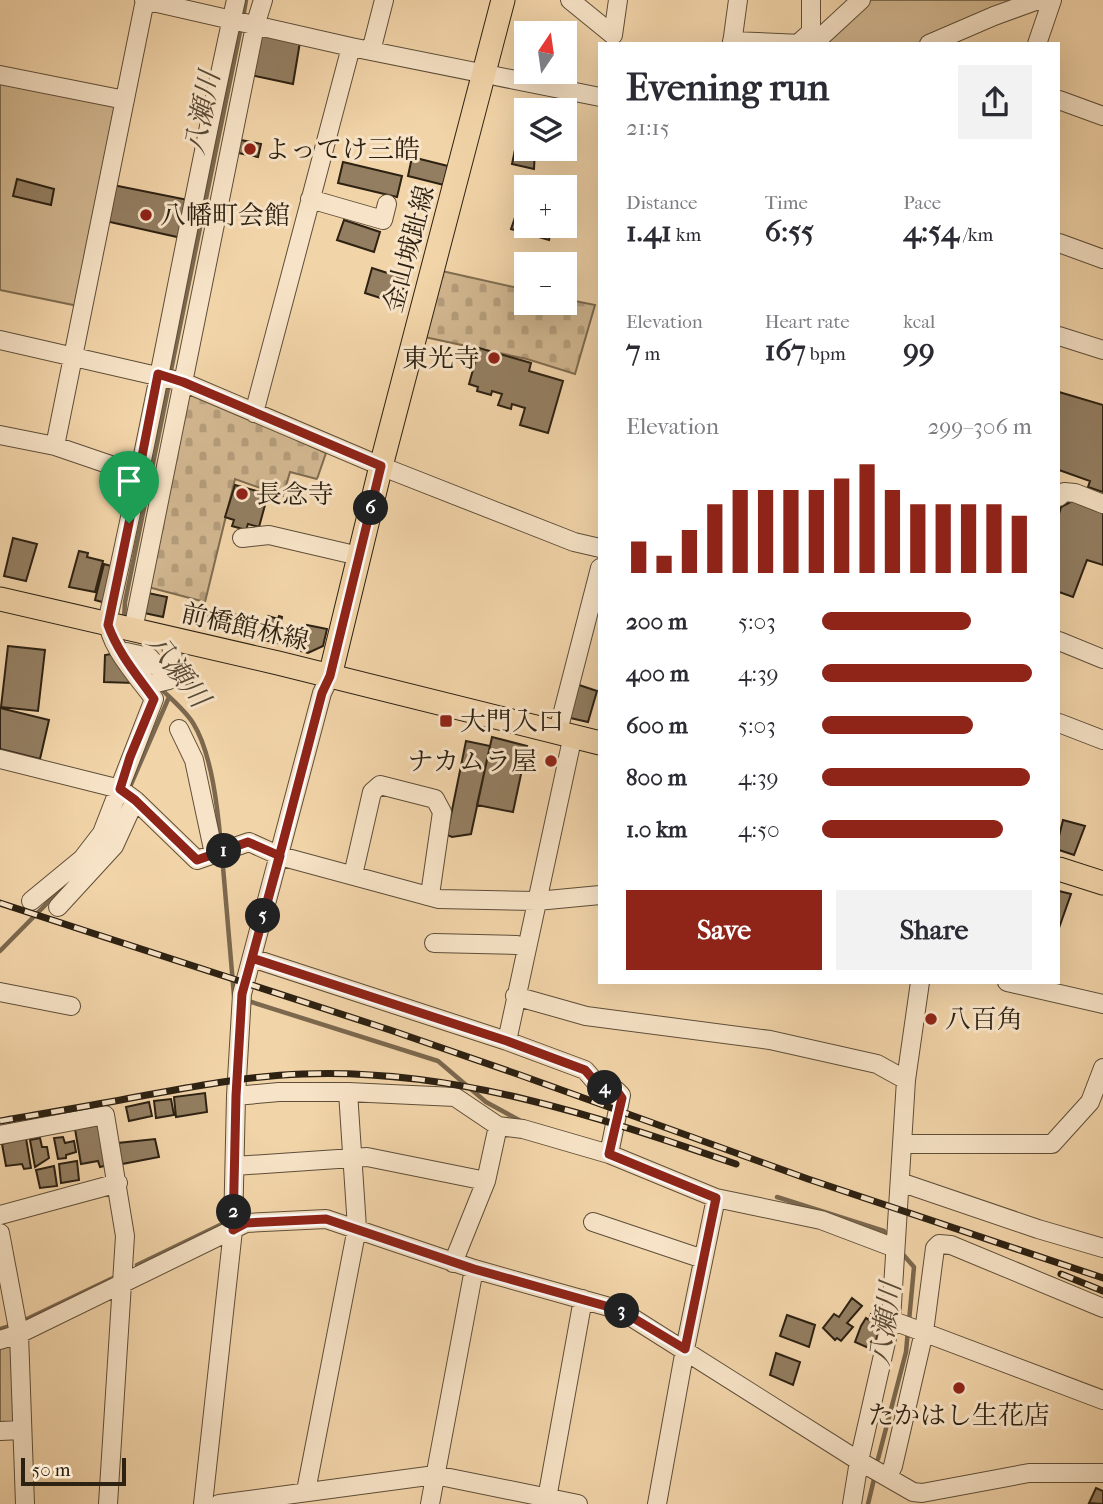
<!DOCTYPE html>
<meta charset="utf-8">
<style>
:root{--surface:#fff;--page:#f2f2f3;--text:#2b2b33;--muted:#7c7c81;--accent:#8f2418}
body{margin:0;font-family:"IM FELL French Canon","Noto Serif JP",serif;background:var(--page);color:var(--text);height:100vh;display:flex;flex-direction:column;font-size:26px;white-space:nowrap}
*{box-sizing:border-box;margin:0}
p{font-size:23px;color:var(--muted)}
.icon{flex:none;width:38px;height:38px;fill:none;stroke:currentColor;stroke-width:2;stroke-linecap:round;stroke-linejoin:round}
.map{position:relative;flex:1;overflow:hidden}
.sheet{position:absolute;left:598px;top:42px;width:462px;height:942px;display:flex;flex-direction:column;background:var(--surface);border-radius:0px;box-shadow:0 7px 28px #0002}
.sheet>*{flex:none}
.needle{width:46px;rotate:13deg}
.buttons{position:absolute;left:514px;top:21px;display:grid;gap:14px}
.buttons a{display:grid;place-items:center;width:63px;height:63px;border-radius:0px;background:var(--surface);box-shadow:0 7px 28px #0002;font-size:35px}
.scale{position:absolute;left:21px;bottom:18px;width:105px;box-sizing:border-box;padding-left:7px;border:4px solid #2d2112;border-top:0;font-size:19px;line-height:24px;white-space:nowrap;color:#2d2112;-webkit-text-stroke:5px #f7e3c7;paint-order:stroke}
.pin{position:absolute;display:grid;place-items:center;width:60px;height:60px;color:#fff;margin:-72px -30px;border-radius:50% 50% 50% 0;rotate:-45deg;box-shadow:0 0 7px #0007}
.pin .icon{rotate:45deg}
.km{position:absolute;width:35px;height:35px;margin:-18px;border-radius:50%;background:#222;color:#fff;font-size:19px;line-height:35px;text-align:center}
.round{display:grid;place-items:center;flex:none;width:74px;height:74px;border-radius:0px;background:var(--page)}
.summary{display:flex;align-items:center;justify-content:space-between;height:119px;padding:0 28px}
h1{font-size:38px;font-weight:700;line-height:52px}
.metrics{display:grid;grid-template-columns:repeat(3,1fr);gap:10px;height:119px;padding:7px 28px}
.metrics div{display:grid;align-content:center}
.metrics b{font-size:30px;font-weight:700}
.metrics small{font-size:19px;font-weight:400}
.metrics p{font-size:19px}
.chart{height:196px;padding:14px 28px}
.chart p{display:flex;justify-content:space-between}
.chart svg{width:100%;height:126px;margin-top:7px;stroke:var(--accent);stroke-width:6}
.action{display:flex;gap:14px;margin-top:auto;padding:14px 28px}
.action a{flex:1;height:80px;border-radius:0px;background:var(--accent);color:#fff;font-size:28px;font-weight:700;line-height:80px;text-align:center}
.action a+a{background:var(--page);color:var(--text)}
ul{padding:0 28px;list-style:none;font-size:23px}
li{display:grid;grid-template-columns:112px 84px 1fr;align-items:center;height:52px}
li i{height:18px;border-radius:9px;background:var(--accent)}
.map>svg:first-child{display:block}
.cemetery{fill:url(#cemetery-stones);stroke:#7f6c50;stroke-width:2}
.park{fill:#d1b68f;stroke:#7f6c50;stroke-width:2}
.lines{fill:none;stroke-linecap:round;stroke-linejoin:round}
.stream{stroke:#7b684e;stroke-width:4.5}
.building{fill:#937e61;stroke:#2d2112;stroke-width:2}
.minor-casing{stroke:#5e4e38;stroke-width:20}
.major-casing{stroke:#2d2112;stroke-width:25}
.minor{stroke:#f7e3c7;stroke-width:18}
.major{stroke:#f2d4a9;stroke-width:23}
.rail-casing{stroke:#2d2112;stroke-width:7}
.rail{stroke:#f7e3c7;stroke-width:4.5;stroke-dasharray:13;stroke-linecap:butt}
.route-casing{stroke:#fff;stroke-width:14}
.route{stroke:#8f2418;stroke-width:9}
.poi-dot{fill:#8f2418;stroke:#f7e3c7;stroke-width:2.5}
.labels{text-anchor:middle;dominant-baseline:central;stroke-width:6;stroke-linejoin:round;paint-order:stroke}
.poi-label{font-size:26px;fill:#2d2112;stroke:#f7e3c7;text-anchor:start}
.street-label{font-size:26px;fill:#2d2112;stroke:#f7e3c7}
.water-label{font-size:28px;font-style:italic;fill:#5a4a35;stroke:#f7e3c7}
</style>
<div class="map">
<svg width="1103" height="1504" viewBox="0 0 1103 1504">
<defs>
<pattern id="cemetery-stones" width="16" height="16" patternUnits="userSpaceOnUse" patternTransform="scale(1.75)"><rect width="16" height="16" fill="#d1b68f"/><path d="M2 7V4a2 2 0 0 1 4 0v3zM10 15v-3a2 2 0 0 1 4 0v3z" fill="#b49c7a"/></pattern>
</defs>
<rect width="100%" height="100%" fill="#f2d4a9"/>
<filter id="stains"><feTurbulence type="fractalNoise" baseFrequency=".00286" numOctaves="4"/><feColorMatrix values="0 0 0 0 .2 0 0 0 0 .09 0 0 0 0 .02 0 0 0 .5 -.17"/></filter>
<radialGradient id="worn" r=".72"><stop offset=".6" stop-color="#630" stop-opacity="0"/><stop offset="1" stop-color="#630" stop-opacity=".3"/></radialGradient>
<path class="cemetery" d="M433,269L527,290V303H565V299L595,305L575,374L527,359L415,335Z
M188,389L326,453L317,479L290,472L283,496L235,479L205,602L148,587Z"/>
<path class="park" d="M861,0H1038L930,44H802Z
M0,75L125,100L83,307L0,290Z
M19,1334L22,1430L0,1431V1340Z"/>
<g class="lines">
<path class="stream" d="M243,18L246,0
M170,375L241,27
M124,619L125,602L169,384
M159,687C170,698 185,710 193,723C212,753 218,811 221,846
M129,789L169,697
M222,855L234,996
M0,951L75,875
M245,1000L438,1061L486,1102L519,1120
M777,1197L884,1231L890,1239
M900,1251L914,1267L909,1321
M137,1265L220,1225
M27,1319L113,1278
M0,1329L7,1327
M878,1459L906,1352L908,1330
M868,1504L875,1475"/>
</g>
<path class="building" d="M255,26L301,36L293,84L246,74Z
M241,140L261,144L258,157L238,153Z
M516,145L535,149L534,169L512,164Z
M412,157L448,166L444,185L408,176Z
M343,162L402,176L397,197L338,183Z
M17,179L54,189L51,205L13,196Z
M108,184L193,201L186,239L101,220Z
M520,203L527,205V226H552L549,240L511,229Z
M344,220L380,232L374,252L337,240Z
M372,268L406,279L399,304L365,293Z
M479,348L531,363L529,371L563,381L548,433L520,425L525,408L512,404L511,409L498,405L502,394L492,391L491,395L477,391L478,387L469,384Z
M1059,392L1103,405V492L1088,487L1090,481L1059,470Z
M235,485L268,494L259,527L248,524L246,530L232,526L234,520L225,517Z
M1074,500L1103,509V565L1087,560L1073,597L1059,592V514L1061,507Z
M13,538L37,544L26,581L4,576Z
M79,551L88,553L87,557L103,561L95,592L69,587Z
M104,564L118,568L109,604L95,600Z
M148,593L167,597L163,617L144,613Z
M210,610L224,614L221,626L207,623Z
M228,613L247,617L242,636L223,632Z
M268,616L278,619L279,616L282,617L277,643L263,640Z
M288,625L305,628L301,650L286,646Z
M307,625L327,629L323,646L308,653L301,651Z
M8,646L45,650L38,711L1,707Z
M111,654L133,683L104,682L105,655Z
M182,662L193,664L191,678L194,686L189,689L184,682Z
M576,684L597,691L588,722L566,717Z
M0,708L49,720L40,759L0,749Z
M492,737L527,746L513,812L477,805Z
M466,741L490,746L471,834L452,837L447,835Z
M1063,820L1085,826L1074,855L1059,850V836Z
M1059,891L1071,894L1059,928Z
M205,1093L207,1112L176,1117L174,1097Z
M171,1099L174,1115L156,1118L154,1101Z
M149,1102L152,1116L129,1121L126,1107Z
M99,1125L108,1165L100,1167L98,1161L81,1164L75,1129Z
M63,1137L65,1143L74,1141L76,1152L66,1155V1158L58,1159L54,1138Z
M26,1138L31,1168L24,1169L22,1164L6,1166L2,1144Z
M40,1138L42,1147H47L49,1158L35,1167L30,1140Z
M155,1139L159,1157L122,1164L118,1143Z
M77,1161L79,1180L61,1183L59,1164Z
M54,1166L57,1186L40,1188L36,1170Z
M852,1298L862,1306L847,1323L853,1327L841,1341L837,1338L835,1340L823,1328L834,1314L839,1317Z
M871,1314L881,1317L878,1323L881,1324L873,1350L855,1342L861,1326L866,1318L869,1320Z
M787,1315L815,1325L809,1347L780,1336Z
M776,1353L800,1362L793,1385L770,1375Z
M1096,1488L1103,1491V1504L1089,1503Z"/>
<g class="lines">
<g class="minor-casing">
<path id="minor" d="M144,0L351,47L600,97
M570,0L613,35L618,0
M732,41L802,44
M800,42L822,36L861,0
M800,42L811,32V0
M732,44L738,0
M929,44L994,16L1038,0
M1037,44L1052,0
M371,51L384,0
M0,75L125,100
M1059,100L1103,116
M310,199L383,220L387,204
M1059,243L1103,259
M1059,336L1103,350
M0,340L183,382L383,467L574,542L600,548
M254,413L351,47
M0,435L55,446L140,475
M55,446L145,0
M1059,497L1064,492L1075,493L1103,504
M242,538L269,535L359,556
M133,630L255,26L263,0
M170,639L176,678
M1059,641L1103,659
M126,652L149,657L169,680L148,685Z
M1059,723L1103,740
M179,729L194,760L214,854
M558,731L600,568
M0,759L120,789L135,800L197,860L249,842L280,856L439,899L537,901L600,895
M353,875L372,792L380,785L435,799L442,812L431,888L427,896
M31,901L82,859L102,833L154,699C139,678 107,644 108,618C155,413 190,205 236,0
M58,907L114,846L135,800
M434,943L517,945L526,948
M252,958L507,1041L585,1070L599,1086L617,1091L621,1095L609,1154
M1007,982L1103,1004
M0,992L71,1006
M515,996L586,1016L770,1040L877,1064L906,1080
M507,1041L573,735
M236,1096L279,1092H348L455,1097L498,1126L486,1181L453,1263
M498,1126L523,1129L609,1154L716,1198L821,1220L895,1248
M0,1135L105,1115L125,1236L108,1504
M902,1144H1052L1090,1102L1103,1068
M235,1166L367,1157L486,1181
M900,1182L1038,1229L1103,1248
M0,1215L118,1183
M593,1222L703,1259
M0,1233L19,1334L25,1504
M891,1320L1103,1400
M0,1340L19,1334L246,1223L326,1219L474,1269L620,1310L859,1461L913,1492L922,1493L1029,1473H1103
M0,1431L22,1430
M888,1476L893,1466L924,1332L935,1248L939,1244L951,1245L1103,1308
M306,1491L357,1228L348,1092
M203,1504L233,1230L236,1096L242,994L322,693L330,676
M219,1504L435,1475L578,1504
M430,1504L474,1269
M546,1504L583,1299
M657,1504L685,1349L716,1198
M852,1504L859,1461L891,1320L906,1080L920,982"/>
</g>
<g class="major-casing">
<path id="major" d="M0,599L278,663L600,743
M330,676L381,466L503,0
M1059,869L1103,883"/>
</g>
<use href="#minor" class="minor"/>
<use href="#major" class="major"/>
<g class="rail-casing">
<path id="rail" d="M0,903L390,1030L520,1075L808,1179L1103,1278
M0,1121C45,1113 90,1106 136,1097C191,1087 247,1076 303,1074C453,1068 596,1116 736,1164
M1061,1274L1103,1291"/>
</g>
<use href="#rail" class="rail"/>
</g>
<g class="lines">
<g class="route-casing">
<path id="route" d="M129,523L108,625C118,653 137,675 154,699L130,757L120,789L135,800L197,860L248,842L280,856L242,994L236,1096L233,1230L246,1223L326,1219L474,1269L620,1310L685,1349L716,1198L609,1154L622,1098L617,1091L599,1086L585,1070L507,1041L252,958C276,870 299,781 322,693L330,676L381,466L183,382L158,374L129,523"/>
</g>
<use href="#route" class="route"/>
</g>
<g class="poi-dot">
<circle cx="250" cy="149" r="7"/>
<circle cx="146" cy="215" r="7"/>
<circle cx="494" cy="358" r="7"/>
<circle cx="242" cy="494" r="7"/>
<rect x="439" y="714" width="14" height="14" rx="3.5"/>
<circle cx="551" cy="761" r="7"/>
<circle cx="931" cy="1019" r="7"/>
<circle cx="959" cy="1388" r="7"/>
</g>
<g class="labels">
<g class="poi-label">
<text x="264" y="149">よってけ三皓</text>
<text x="160" y="215">八幡町会館</text>
<text x="480" y="358" text-anchor="end">東光寺</text>
<text x="256" y="494">長念寺</text>
<text x="460" y="721">大門入口</text>
<text x="537" y="761" text-anchor="end">ナカムラ屋</text>
<text x="945" y="1019">八百角</text>
<text x="959" y="1415" text-anchor="middle">たかはし生花店</text>
</g>
<g class="street-label">
<text transform="translate(409 249) rotate(-75)">金山城趾線</text>
<text transform="translate(245 627) rotate(13)">前橋館林線</text>
</g>
<g class="water-label">
<text transform="translate(202 113) rotate(-79)">八瀬川</text>
<text transform="translate(178 670) rotate(53)">八瀬川</text>
<text transform="translate(885 1324) rotate(-82)">八瀬川</text>
</g>
</g>
<rect width="100%" height="100%" filter="url(#stains)"/>
<rect width="100%" height="100%" fill="url(#worn)"/>
</svg>
<div class="buttons">
<a><svg class="needle" viewBox="-14 -14 28 28"><path d="M0-13l5 13h-10z" fill="#e53935"/><path d="M0 13l5-13h-10z" fill="#7c7c81"/></svg></a>
<a><svg class="icon" aria-label="layers" viewBox="0 0 24 24"><path d="M12 4l9 5-9 5-9-5zM3 14l9 5 9-5"/></svg></a>
<a>+</a>
<a>−</a>
</div>
<div class="scale">50 m</div>
<div class="pin" style="left:129px;top:523px;background:#1e9e55"><svg class="icon" aria-label="arrive" viewBox="0 0 24 24"><path d="M6 21V4h12l-3 4 3 4H6"/></svg></div>
<b class="km" style="left:224px;top:851px">1</b>
<b class="km" style="left:234px;top:1212px">2</b>
<b class="km" style="left:622px;top:1311px">3</b>
<b class="km" style="left:605px;top:1088px">4</b>
<b class="km" style="left:263px;top:916px">5</b>
<b class="km" style="left:371px;top:508px">6</b>
<section class="sheet">
<div class="summary"><div><h1>Evening run</h1><p>21:15</p></div><a class="round"><svg class="icon" aria-label="share" viewBox="0 0 24 24"><path d="M12 15V3M7 8l5-5 5 5M5 13v7h14v-7"/></svg></a></div>
<div class="metrics">
<div><p>Distance</p><b>1.41<small> km</small></b></div>
<div><p>Time</p><b>6:55</b></div>
<div><p>Pace</p><b>4:54<small> /km</small></b></div>
</div>
<div class="metrics">
<div><p>Elevation</p><b>7<small> m</small></b></div>
<div><p>Heart rate</p><b>167<small> bpm</small></b></div>
<div><p>kcal</p><b>99</b></div>
</div>
<div class="chart"><p><span>Elevation</span>299–306 m</p>
<svg viewBox="0 0 160 44" preserveAspectRatio="none"><path d="M5 44V33M15 44V38M25 44V29M35 44V20M45 44V15M55 44V15M65 44V15M75 44V15M85 44V11M95 44V6M105 44V15M115 44V20M125 44V20M135 44V20M145 44V20M155 44V24"/></svg>
</div>
<ul>
<li><b>200 m</b>5:03<i style="width:71%"></i></li>
<li><b>400 m</b>4:39<i style="width:100%"></i></li>
<li><b>600 m</b>5:03<i style="width:72%"></i></li>
<li><b>800 m</b>4:39<i style="width:99%"></i></li>
<li><b>1.0 km</b>4:50<i style="width:86%"></i></li>
</ul>
<div class="action"><a>Save</a><a>Share</a></div>
</section>
</div>
